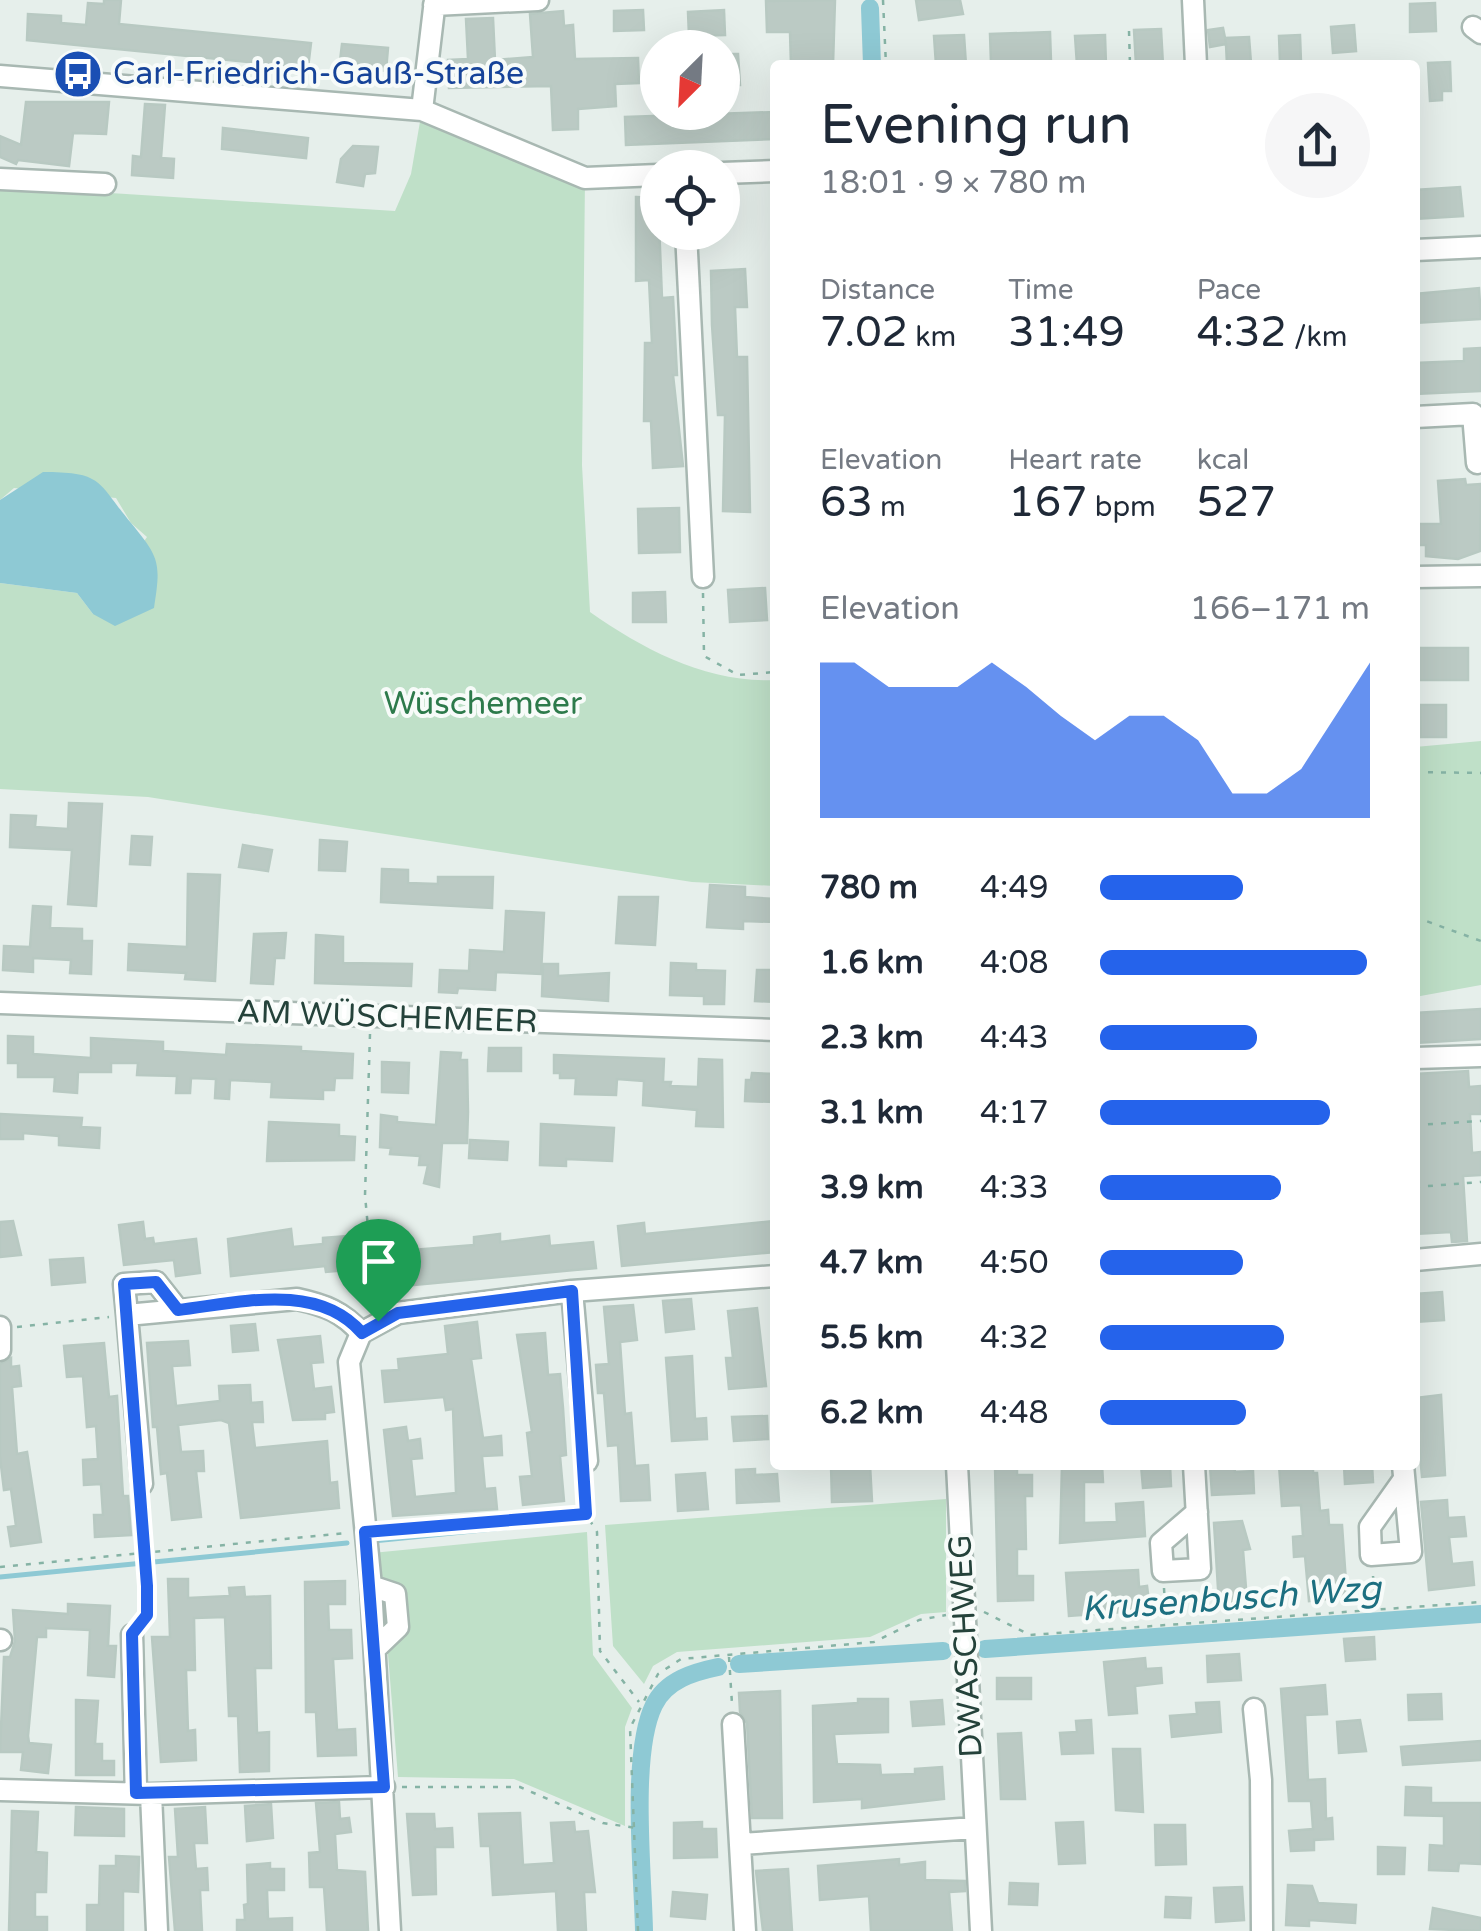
<!DOCTYPE html>
<meta charset="utf-8">
<style>
:root{--surface:#fff;--page:#f6f6f7;--text:#1f2937;--muted:#747a83;--accent:#2563eb}
body{margin:0;font-family:"Varela Round",sans-serif;background:var(--page);color:var(--text);height:100vh;display:flex;flex-direction:column;font-size:38px;white-space:nowrap}
*{box-sizing:border-box;margin:0}
p{font-size:32px;color:var(--muted)}
.icon{flex:none;width:55px;height:55px;fill:none;stroke:currentColor;stroke-width:2;stroke-linecap:round;stroke-linejoin:round}
.map{position:relative;flex:1;overflow:hidden}
.sheet{position:absolute;left:770px;top:60px;width:650px;height:1410px;display:flex;flex-direction:column;background:var(--surface);border-radius:10px;box-shadow:0 10px 40px #0002}
.sheet>*{flex:none}
.needle{width:65px;rotate:204deg}
.buttons{position:absolute;left:640px;top:30px;display:grid;gap:20px}
.buttons a{display:grid;place-items:center;width:100px;height:100px;border-radius:50%;background:var(--surface);box-shadow:0 10px 40px #0002;font-size:50px}
.pin{position:absolute;display:grid;place-items:center;width:85px;height:85px;color:#fff;margin:-102px -42px;border-radius:50% 50% 50% 0;rotate:-45deg;box-shadow:0 0 10px #0007}
.pin .icon{rotate:45deg}
.round{display:grid;place-items:center;flex:none;width:105px;height:105px;border-radius:52px;background:var(--page)}
.overview{display:flex;align-items:center;justify-content:space-between;height:170px;padding:0 50px}
h1{font-size:55px;font-weight:600;line-height:75px}
.metrics{display:grid;grid-template-columns:repeat(3,1fr);gap:15px;height:170px;padding:10px 50px}
.metrics div{display:grid;align-content:center}
.metrics b{font-size:42px;font-weight:600}
.metrics small{font-size:28px;font-weight:400}
.metrics p{font-size:28px}
.chart{height:280px;padding:20px 50px}
.chart p{display:flex;justify-content:space-between}
.chart svg{width:100%;height:180px;margin-top:10px;fill:var(--accent);opacity:.7}
ul{padding:0 50px;list-style:none;font-size:32px}
li{display:grid;grid-template-columns:160px 120px 1fr;align-items:center;height:75px}
li i{height:25px;border-radius:12px;background:var(--accent)}
.map>svg:first-child{display:block}
.green{fill:#bfe0c8}
.water{fill:#8ec9d4}
.lines{fill:none;stroke-linecap:round;stroke-linejoin:round}
.stream{stroke:#8ec9d4;stroke-width:5}
.canal{stroke:#8ec9d4;stroke-width:18}
.building{fill:#bbcac4;stroke:#b8c9c2;stroke-width:2.5}
.minor-casing{stroke:#a8b8b2;stroke-width:25}
.path{stroke:#86b3a5;stroke-width:2.5;stroke-dasharray:5 8;stroke-linecap:butt}
.minor{stroke:#fff;stroke-width:20}
.route-casing{stroke:#fff;stroke-width:20}
.route{stroke:#2563eb;stroke-width:12}
.labels{text-anchor:middle;dominant-baseline:central;stroke-width:8;stroke-linejoin:round;paint-order:stroke}
.transit-label{font-size:32px;fill:#164399;stroke:#f7fbf9;text-anchor:start}
.park-label{font-size:32px;fill:#2d7a4b;stroke:#f7fbf9}
.street-label{font-size:32px;fill:#24423a;stroke:#f7fbf9}
.water-label{font-size:35px;font-style:italic;fill:#1c6f80;stroke:#f7fbf9}
</style>
<div class="map">
<svg width="1481" height="1931" viewBox="0 0 1481 1931">
<rect width="100%" height="100%" fill="#e6efeb"/>
<path class="green" d="M422,110L585,178L582,465L590,612C644,650 707,683 775,680V886L692,882L148,797L0,789V583L77,593L93,614L147,537L131,523L116,498L14,488L0,500V186L395,211L411,174Z
M1481,741V985L1415,997V747Z
M946,1499V1612L921,1614L870,1637L677,1652L653,1666L644,1684L613,1646L605,1525Z
M587,1532L593,1655L632,1708L625,1727V1826L514,1779L398,1777L387,1642L405,1632L375,1579L372,1553Z"/>
<path class="water" d="M43,472C104,472 97,482 131,523C160,558 161,563 154,608L115,626L93,614L77,593L0,583V500Z"/>
<g class="lines">
<path class="stream" d="M373,1541L581,1520
M0,1577L347,1543"/>
<path class="canal" d="M870,8L872,65
M985,1649L1481,1614
M739,1664L943,1651
M644,1931C643,1874 630,1754 654,1705C666,1680 694,1672 718,1667"/>
</g>
<path class="building" d="M104,0H121L119,24L311,43L308,68L27,40L28,14L61,16V23L86,25L88,3L104,4Z
M835,0L833,65H791L790,32H767L766,1Z
M916,0H960L963,14L919,20Z
M1435,3L1436,31L1410,32V4Z
M643,10L644,30L614,31V11Z
M724,10L725,35L689,36L688,12Z
M563,11L564,26L573,25L575,59L638,58L639,83L615,84L616,106L578,109V129L553,130L551,86L449,88L448,60L468,59L466,19L493,18L495,60L533,57L530,14Z
M1354,25L1356,51L1333,53L1331,27Z
M1223,28L1226,43L1225,38L1249,37L1251,63L1227,65L1226,44L1210,47L1208,30Z
M1161,29L1163,65H1136L1134,30Z
M1050,32L1051,61L991,63L990,34Z
M964,35L966,65H936L934,36Z
M1105,35L1106,65H1077L1075,36Z
M1300,35L1301,62L1280,63L1279,36Z
M342,44L388,48L386,71L356,68L357,63L340,61Z
M722,54H738L740,85H722Z
M1450,62L1451,91H1442V100L1430,101L1428,63Z
M26,102H109L106,134L73,133L69,166L18,160L16,164L0,157V136L21,145Z
M145,104L165,105L161,158L174,159L173,178L132,175L133,156L141,157Z
M775,112V139L626,145L625,117Z
M223,128L308,138L306,158L222,149Z
M353,146L378,147L375,173L365,174L363,186L337,182L341,159Z
M1460,187L1463,216L1415,219V190Z
M636,197L658,198L662,298L673,297L677,375H673L683,466L653,468L651,421H644L645,343H652L649,280L636,281Z
M745,269L747,307H735L737,357H747L750,512L723,511L725,415H718L712,325L711,271Z
M1479,288L1481,319L1415,323V294Z
M1481,348V391L1415,394V363L1464,361V349Z
M1465,479L1466,485L1481,484L1480,551L1458,559L1426,556V545H1415V524H1441L1438,481Z
M679,508L680,552L639,553L638,509Z
M765,588L767,620L730,622L728,590Z
M665,592L666,622H633V593Z
M1419,648H1468V680H1419Z
M1420,705H1446V737H1421Z
M69,803L102,804L96,906L68,904L72,850L10,847L11,815L36,816L35,827L68,829Z
M132,836L152,837L150,865L130,864Z
M320,840L347,842L345,871L319,870Z
M243,845L272,850L268,871L239,867Z
M382,869L408,870V883L438,884V877H493L492,908L381,902Z
M188,874L220,875L215,981L185,979L186,973L128,970L129,944L187,947Z
M710,885L745,887V897L775,899V922L743,921V929L707,927Z
M619,897H658L655,945L616,943Z
M33,906L51,907L50,928L82,929V941H92L91,974L70,973L71,960L33,958V972L3,970L4,946L30,947Z
M506,911L544,913L541,974L496,972L495,990L458,988L457,993L439,992L440,970L469,971L470,950L504,952Z
M286,933L284,958H275L273,984L251,983L254,934Z
M316,935L343,937V963L412,964L411,986L315,983Z
M671,963L696,964V970L725,971L724,1004H704V996L670,995Z
M543,964H558V976L609,973L608,1001L542,996Z
M757,970H775V1002L755,1001Z
M1481,1009V1039L1416,1043L1415,1013Z
M8,1036L33,1037V1054L91,1058V1038L163,1042V1051L226,1055L227,1044L301,1047V1051L353,1054L352,1078H335L334,1090H323V1099L271,1097L272,1082L230,1080L229,1099L215,1098L216,1079L191,1078L190,1093H176L177,1076L137,1075L138,1063H111V1072H78L77,1093L54,1091L55,1077H18V1063H8Z
M489,1048H521V1071H488Z
M441,1052L461,1053L460,1060H467L468,1112L467,1143H442L439,1187L424,1183L428,1165H419L420,1156L390,1154L391,1148L380,1147L381,1115L397,1117V1122L436,1125Z
M554,1055L664,1059L663,1082H671L670,1086L698,1087L699,1059L722,1060L723,1127L696,1126L697,1110L643,1105L644,1081L617,1079L616,1095L575,1094L576,1078H560V1073H554Z
M382,1062L409,1063L408,1093L382,1092Z
M1468,1071L1469,1087L1481,1086V1114H1470L1472,1153L1481,1152V1175L1463,1176L1467,1241L1452,1242L1451,1232L1415,1234V1074Z
M752,1073L775,1074L774,1102L745,1101L746,1080H751Z
M0,1114L82,1118L81,1127L100,1128L99,1148L59,1145V1136L23,1133V1139H0Z
M269,1122L339,1125V1136L355,1137L354,1160L267,1161Z
M541,1124L614,1128L612,1161L566,1159V1166L540,1165Z
M470,1140L508,1142L507,1160L469,1158Z
M13,1221L21,1255L0,1257V1222Z
M775,1221V1252L622,1266L618,1226L644,1223L645,1234Z
M143,1222L145,1239L153,1238L154,1244L196,1239L200,1273L176,1276L174,1260L124,1265L119,1225Z
M291,1229L293,1247L323,1244V1238L360,1235L362,1254L474,1245V1237L500,1234V1242L549,1236L550,1246L593,1242L596,1268L383,1288L381,1267L326,1272L325,1266L231,1276L228,1239Z
M83,1258L85,1282L52,1285L50,1260Z
M1442,1292L1444,1320L1415,1322V1294Z
M691,1299L694,1329L666,1332L663,1301Z
M633,1305L637,1340L620,1342L625,1414L631,1413L635,1466L648,1465L650,1500L621,1501L618,1445L608,1446L604,1393H598L596,1365L609,1364L604,1307Z
M757,1308L766,1386L729,1389L726,1358H733L728,1311Z
M477,1322L481,1358L471,1359L483,1438L501,1436L502,1455L482,1456L485,1489L495,1488L497,1509L393,1516L384,1430L406,1427L408,1441L420,1439L422,1458L411,1459L415,1497L456,1493L453,1409L446,1410L444,1397L385,1402L382,1371L399,1370L398,1359L448,1354L445,1326Z
M255,1324L258,1350L233,1352L231,1326Z
M545,1333L548,1375L560,1374L563,1408L566,1455L560,1456L564,1501L523,1505L520,1477L532,1476L527,1433L532,1432L517,1335Z
M320,1336L323,1362L311,1363L314,1389L331,1387L334,1412L325,1413V1419L293,1420L278,1340Z
M188,1341L190,1365L172,1366L176,1406L220,1401L219,1386L250,1385L251,1403L262,1402L263,1422H252L255,1448L327,1441L330,1483L337,1482L339,1508L241,1518L229,1423L221,1420L178,1425L181,1452L203,1451L204,1471H196L201,1517L172,1520L167,1473L161,1474L157,1427H153L147,1343Z
M104,1343L109,1397L117,1396L123,1496H128L131,1535L95,1537L94,1515H103L101,1484L84,1485L83,1460L98,1459L96,1426L87,1427L83,1376L67,1377L64,1346Z
M692,1356L695,1419L706,1418L707,1439L672,1441L666,1358Z
M11,1358V1367L19,1366L21,1386L12,1387L17,1454L27,1452L41,1542L11,1546L8,1527L16,1526L11,1489L4,1490L0,1457V1364Z
M1441,1395L1445,1475L1422,1477L1415,1398Z
M767,1416L768,1439L734,1441L732,1417Z
M831,1465H870L872,1501L832,1502Z
M995,1465H1017V1475H1032V1496H1025L1026,1549H1017V1576H1033V1600L998,1601Z
M1062,1465H1102L1103,1482H1084V1523L1117,1522L1116,1504L1143,1502L1145,1536L1060,1543Z
M1141,1465H1170L1171,1486L1143,1488Z
M1210,1465H1234L1235,1472L1253,1471L1254,1493L1212,1495Z
M1279,1465H1313V1473H1317L1320,1511L1328,1510L1329,1525H1342L1347,1597L1309,1601L1305,1556L1294,1557L1293,1537L1303,1536L1301,1505L1282,1506Z
M1344,1465H1372L1373,1482L1345,1484Z
M755,1469V1475L777,1474L779,1501L737,1503L736,1470Z
M705,1473L708,1509L678,1511L676,1475Z
M1447,1500L1448,1518L1464,1517L1466,1536L1449,1537L1452,1564L1472,1562L1474,1585L1429,1590L1421,1502Z
M1242,1521L1250,1549L1243,1550L1246,1588H1236L1237,1604L1219,1605L1214,1523Z
M1138,1570L1139,1587L1147,1586L1150,1610L1069,1616L1066,1573Z
M168,1579H188V1598L230,1596L229,1588L244,1587L245,1597L270,1596L271,1668H255L257,1733L269,1732V1771L240,1772L238,1716H229L225,1617L194,1618L195,1670H186L188,1731L195,1730L196,1760L161,1762L152,1637H170Z
M345,1581V1604H328L329,1630H351L352,1658L333,1659L337,1730L355,1729L356,1755L318,1756L316,1712H306L305,1582Z
M68,1604L110,1606L108,1646H116L114,1677L88,1675L90,1630L46,1628V1637H37L28,1736L29,1743L51,1745L48,1773L21,1770L23,1752H0L4,1657H10L15,1641L13,1610L68,1614Z
M1374,1637L1375,1659L1346,1661L1344,1639Z
M1239,1654L1241,1680L1208,1682L1207,1656Z
M1145,1658L1146,1669L1161,1668L1162,1683L1135,1686L1137,1713L1109,1715L1104,1662Z
M997,1678H1031V1699H997Z
M1325,1685L1327,1714L1305,1715L1308,1780L1325,1779L1326,1819L1332,1818L1333,1839L1314,1840V1850L1291,1851L1289,1831L1313,1829L1311,1801H1289L1281,1689Z
M780,1691L782,1818H752L747,1723L740,1712L739,1693Z
M1441,1694L1442,1719L1409,1720L1408,1695Z
M858,1699H888V1732L834,1734L837,1764L880,1765L881,1775L915,1774V1769L942,1767L944,1799L862,1808V1799L814,1802L813,1706L858,1703Z
M76,1700L98,1701L95,1744H102V1761H114V1775H76Z
M942,1700L944,1724L913,1726L911,1702Z
M1219,1702L1221,1732L1172,1737L1170,1716L1197,1714L1196,1703Z
M1091,1720L1093,1753L1062,1754L1060,1733L1077,1732L1076,1721Z
M1360,1720L1366,1751L1339,1753L1337,1722Z
M1021,1733L1025,1799H1001L998,1734Z
M1481,1741V1760L1403,1765L1401,1747Z
M1113,1749H1140L1143,1812L1116,1810Z
M1406,1787L1431,1788V1803H1481V1864L1459,1863L1458,1871L1429,1870L1430,1845L1444,1846V1816L1405,1815Z
M339,1802L340,1819L349,1818L351,1832L335,1834L337,1870L365,1872L368,1931H327L324,1887H310L309,1853L320,1852L316,1803Z
M271,1804L273,1838L247,1841L245,1806Z
M76,1807L124,1809V1836L75,1835Z
M205,1807L207,1843H194L196,1869L207,1868L208,1890H200L202,1931H175L169,1857H178L175,1809Z
M12,1811L38,1812L36,1852L47,1853L46,1892H35V1917H47V1931H9Z
M520,1813L523,1865L554,1863L551,1823L574,1822L575,1832L588,1831L595,1892H584L586,1931H558L556,1891L493,1895L490,1846H481L479,1814Z
M407,1814H434L435,1829L452,1828L453,1847H435L436,1894L413,1895Z
M702,1822V1829H716L717,1857L674,1858V1823Z
M1083,1822L1085,1863L1059,1864L1056,1823Z
M1155,1825H1185L1186,1864L1156,1865Z
M1378,1847L1405,1848L1404,1874H1378Z
M116,1856L139,1857L138,1892L123,1891V1931H87V1905H99L100,1866H116Z
M899,1859V1865L925,1862V1880L965,1881V1891L949,1892L952,1931H871L869,1896L820,1900L818,1866Z
M270,1863V1869H284V1890H267L268,1919L292,1918V1931H237V1920H245L244,1905L248,1904L247,1865Z
M788,1869L792,1931H763L756,1871Z
M1010,1883L1038,1884L1037,1905L1009,1904Z
M1288,1885L1312,1886L1318,1903L1356,1905L1355,1923L1309,1920V1926L1286,1925Z
M1242,1887L1244,1920L1216,1922L1214,1888Z
M673,1892L707,1895L705,1919L671,1916Z
M1166,1897L1191,1898L1190,1918L1165,1917Z
M1433,1908L1481,1918V1931L1430,1929Z"/>
<g class="lines">
<g class="minor-casing">
<path id="minor" d="M1193,0L1196,65
M434,5L538,0
M1473,27L1481,33
M0,76L422,110L585,178L658,175
M422,110L435,0
M722,173L775,171
M0,179L105,184
M686,232L703,577
M1415,250L1481,247
M1415,417L1473,414L1477,463
M1415,577L1481,576
M0,1003L775,1030
M1415,1058L1481,1056
M1415,1260L1481,1254
M572,1291L587,1461
M127,1315L124,1284L156,1282L178,1310
M0,1327V1350
M957,1465L981,1931
M1194,1465L1200,1569L1163,1571L1161,1543L1197,1512
M1403,1465L1411,1552L1371,1555L1370,1527L1404,1479
M142,1484L127,1315L297,1299C325,1305 343,1312 361,1333
M371,1586L395,1594L398,1627L375,1649
M132,1635L136,1793
M0,1640H1
M1254,1709L1261,1780L1262,1931
M733,1724L745,1931
M0,1790L151,1794L384,1787
M151,1794L157,1931
M741,1844L975,1828
M390,1931L371,1586L349,1362L361,1333L398,1313L572,1291L775,1276"/>
</g>
<path class="path" d="M883,0L886,65
M1129,31L1130,65
M703,593L704,656L738,675L775,672
M1415,772L1481,773
M1415,917L1481,941
M370,1034L365,1195L375,1305
M1415,1125L1481,1121
M1415,1187L1481,1182
M17,1327L109,1317
M587,1482L586,1514L597,1532L600,1651L639,1702
M141,1505L147,1586L143,1620
M384,1530L586,1514
M0,1567L346,1533
M1373,1576L1376,1608
M1164,1588L1166,1625
M984,1612L1030,1635L1481,1602
M729,1657L732,1704
M402,1787H520L603,1823L636,1828
M638,1931L630,1728L658,1674L681,1659L874,1642L919,1620L946,1615"/>
<use href="#minor" class="minor"/>
</g>
<g class="lines">
<g class="route-casing">
<path id="route" d="M156,1282L178,1310C238,1303 317,1281 362,1333L398,1313L572,1291L586,1514L365,1532L384,1787L136,1793L132,1634L147,1615V1586L124,1284Z"/>
</g>
<use href="#route" class="route"/>
</g>
<defs>
<g id="bus-disc" transform="scale(2.5)"><circle r="9.5" fill="#1a4fb4" stroke="#f7fbf9"/><path d="M-5-6H5V4H4V6H2V4H-2V6H-4V4H-5ZM-3.5-4V0h7V-4ZM-3.5 1.2v1.5H-2V1.2ZM2 1.2v1.5H3.5V1.2Z" fill="#fff"/></g>
</defs>
<g fill-rule="evenodd">
<use href="#bus-disc" x="78" y="74"/>
</g>
<g class="labels">
<g class="transit-label">
<text x="113" y="74">Carl-Friedrich-Gauß-Straße</text>
</g>
<g class="park-label">
<text x="483" y="704">Wüschemeer</text>
</g>
<g class="street-label">
<text transform="translate(387 1017) rotate(2)">AM WÜSCHEMEER</text>
<text transform="translate(966 1646) rotate(-93)">DWASCHWEG</text>
</g>
<g class="water-label">
<text transform="translate(1231 1599) rotate(-4)">Krusenbusch Wzg</text>
</g>
</g>
</svg>
<div class="buttons">
<a><svg class="needle" viewBox="-14 -14 28 28"><path d="M0-13l5 13h-10z" fill="#e53935"/><path d="M0 13l5-13h-10z" fill="#747a83"/></svg></a>
<a><svg class="icon" aria-label="locate" viewBox="0 0 24 24"><circle cx="12" cy="12" r="6"/><path d="M12 2v4M12 18v4M2 12h4M18 12h4"/></svg></a>
</div>
<div class="pin" style="left:378px;top:1321px;background:#1e9e55"><svg class="icon" aria-label="arrive" viewBox="0 0 24 24"><path d="M6 21V4h12l-3 4 3 4H6"/></svg></div>
<section class="sheet">
<div class="overview"><div><h1>Evening run</h1><p>18:01 · 9 × 780 m</p></div><a class="round"><svg class="icon" aria-label="share" viewBox="0 0 24 24"><path d="M12 15V3M7 8l5-5 5 5M5 13v7h14v-7"/></svg></a></div>
<div class="metrics">
<div><p>Distance</p><b>7.02<small> km</small></b></div>
<div><p>Time</p><b>31:49</b></div>
<div><p>Pace</p><b>4:32<small> /km</small></b></div>
</div>
<div class="metrics">
<div><p>Elevation</p><b>63<small> m</small></b></div>
<div><p>Heart rate</p><b>167<small> bpm</small></b></div>
<div><p>kcal</p><b>527</b></div>
</div>
<div class="chart"><p><span>Elevation</span>166–171 m</p>
<svg viewBox="0 0 160 44" preserveAspectRatio="none"><path d="M0 44V6L10 6L20 12L30 12L40 12L50 6L60 12L70 19L80 25L90 19L100 19L110 25L120 38L130 38L140 32L150 19L160 6V44z"/></svg>
</div>
<ul>
<li><b>780 m</b>4:49<i style="width:53%"></i></li>
<li><b>1.6 km</b>4:08<i style="width:99%"></i></li>
<li><b>2.3 km</b>4:43<i style="width:58%"></i></li>
<li><b>3.1 km</b>4:17<i style="width:85%"></i></li>
<li><b>3.9 km</b>4:33<i style="width:67%"></i></li>
<li><b>4.7 km</b>4:50<i style="width:53%"></i></li>
<li><b>5.5 km</b>4:32<i style="width:68%"></i></li>
<li><b>6.2 km</b>4:48<i style="width:54%"></i></li>
</ul>
</section>
</div>
